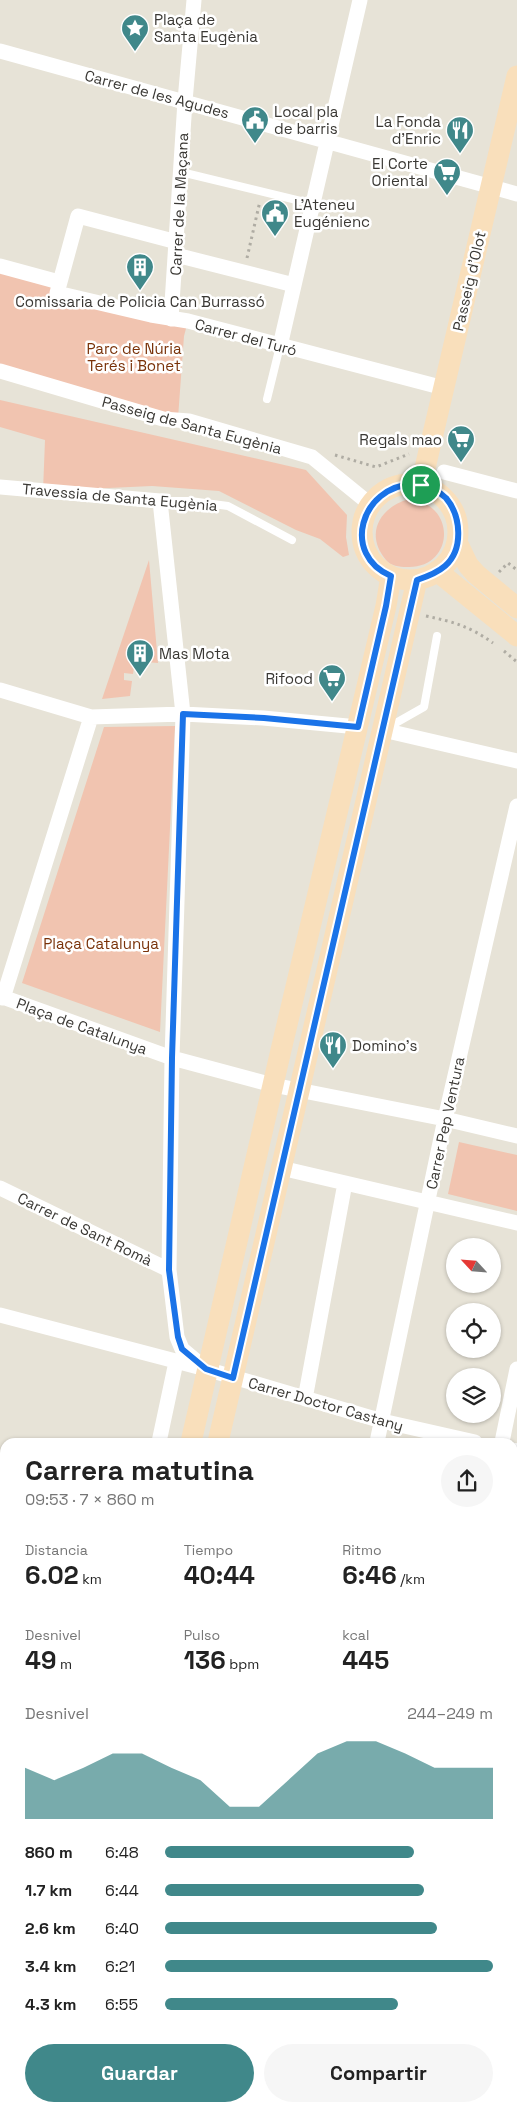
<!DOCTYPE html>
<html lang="es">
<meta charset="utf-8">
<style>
:root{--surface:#fff;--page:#f6f6f6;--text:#222;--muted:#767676;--accent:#40888a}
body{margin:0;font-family:"Space Grotesk",sans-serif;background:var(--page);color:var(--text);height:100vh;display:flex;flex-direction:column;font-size:19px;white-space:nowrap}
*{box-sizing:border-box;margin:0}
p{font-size:16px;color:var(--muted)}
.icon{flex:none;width:28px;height:28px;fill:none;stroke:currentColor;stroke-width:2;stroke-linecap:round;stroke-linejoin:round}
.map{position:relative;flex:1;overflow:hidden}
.panel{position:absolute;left:0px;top:1438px;width:518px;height:674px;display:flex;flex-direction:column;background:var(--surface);border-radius:15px 15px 0 0;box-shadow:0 1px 4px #0004}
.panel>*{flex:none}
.needle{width:32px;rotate:296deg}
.tools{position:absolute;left:446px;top:1238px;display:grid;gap:10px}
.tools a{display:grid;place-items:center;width:55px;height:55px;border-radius:50%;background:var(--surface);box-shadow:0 1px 4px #0004;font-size:25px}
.pin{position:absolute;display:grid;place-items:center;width:42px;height:42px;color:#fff;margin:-21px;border:2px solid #fff;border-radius:50%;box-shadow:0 1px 5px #0007}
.round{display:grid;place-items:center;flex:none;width:52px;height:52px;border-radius:26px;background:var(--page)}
.summary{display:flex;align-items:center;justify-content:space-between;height:85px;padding:0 25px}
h1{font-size:28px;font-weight:600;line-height:38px}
.stats{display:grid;grid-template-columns:repeat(3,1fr);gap:8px;height:85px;padding:5px 25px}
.stats div{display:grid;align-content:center}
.stats b{font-size:25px;font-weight:600}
.stats small{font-size:14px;font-weight:400}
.stats p{font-size:14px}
.chart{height:140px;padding:10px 25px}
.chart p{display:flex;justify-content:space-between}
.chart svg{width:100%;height:90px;margin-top:5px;fill:var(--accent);opacity:.7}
.action{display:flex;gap:10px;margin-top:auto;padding:10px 25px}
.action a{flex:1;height:58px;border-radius:30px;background:var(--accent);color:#fff;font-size:20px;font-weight:600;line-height:58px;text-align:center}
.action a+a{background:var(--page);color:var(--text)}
ul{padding:0 25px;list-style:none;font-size:16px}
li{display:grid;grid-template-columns:80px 60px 1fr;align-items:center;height:38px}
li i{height:12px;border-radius:6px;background:var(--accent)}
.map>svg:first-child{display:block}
.green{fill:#f1c4b0}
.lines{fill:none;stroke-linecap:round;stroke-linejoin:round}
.path{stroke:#afaca3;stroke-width:3;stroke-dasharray:2.5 4;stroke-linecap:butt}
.lane{stroke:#fff;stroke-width:8}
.street{stroke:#fff;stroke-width:15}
.secondary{stroke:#f9dfbb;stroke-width:21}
.route-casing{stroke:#fff;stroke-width:10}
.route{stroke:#1a73e8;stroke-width:6}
.labels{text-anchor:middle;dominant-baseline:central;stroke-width:5;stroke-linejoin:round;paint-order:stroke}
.poi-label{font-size:15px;fill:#3a3834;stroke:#fff;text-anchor:start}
.street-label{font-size:15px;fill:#3a3834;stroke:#fff}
.park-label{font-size:15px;fill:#793209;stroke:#fff}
</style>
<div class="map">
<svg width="517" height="2111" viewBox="0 0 517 2111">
<rect width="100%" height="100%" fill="#e7e3d7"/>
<path class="green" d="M0,271L44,282L57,293L188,321L184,336L178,418L0,366Z
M0,400L306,470L347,515L346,537L349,555L343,557L320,539L296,530L219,491L152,486L43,491L45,440L0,427Z
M409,499C458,504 454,569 407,567C399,567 391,566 386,560C364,534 380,507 409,499Z
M149,560L158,663L135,661L133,674L124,673V680L132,681L130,696L102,699Z
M175,726L160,1032L22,983L104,727Z
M459,1142L517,1155V1211L448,1194Z"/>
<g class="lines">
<path class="path" d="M247,258L260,201
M335,455L376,467L409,454
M499,572L508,563L517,570
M426,616C454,622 469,626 493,643
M504,651L517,662"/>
<path class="lane" d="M181,172L313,204
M267,399L280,346
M160,501H190L228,506L292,540
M387,728L424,707L437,636
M512,1522L517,1490
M512,1622H517
M512,1717L517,1684
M512,1923L517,1908
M102,2106L105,2111
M158,2111L159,2106
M430,2111L431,2106
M455,2111L456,2106"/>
<path class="street" d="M0,51L517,194
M177,242L78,216L57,293L151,315L188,321L444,388
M176,255L294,285
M0,266L59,282
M171,319L185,101L194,0
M280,346L360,0
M0,371L163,419L189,421L312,457L371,505
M444,472L517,491
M0,487L160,501L183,714L263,718L358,727
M0,690L91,717
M383,730L517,761
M0,996L172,1058L273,1085L445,1119L517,1136
M3,998L91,717L183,714L172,1058L169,1270L177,1337L182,1349L206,1369
M281,1168L517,1223
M0,1188L169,1270
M0,1315L206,1369L382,1421L475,1442
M305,1399L345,1183
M159,1442L176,1362
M377,1442L445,1119L517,806
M502,1442L517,1369
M512,1450L517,1451
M0,1510L5,1511
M0,1783L5,1784
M0,2026L5,2006
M290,2106L304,2111
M233,2111L234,2106
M401,2111L402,2106"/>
<path class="secondary" d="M362 532a48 48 0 1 1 96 0a48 48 0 1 1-96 0Z
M421,485L517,76
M457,542L468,565L476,574L517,608
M437,571L517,636
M191,1442L281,1050L386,606L391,576
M218,1442L417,580
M34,2111L35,2106
M61,2111L62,2106"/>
</g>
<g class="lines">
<g class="route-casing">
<path id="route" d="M414,484C425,486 438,490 446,498C461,516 464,549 445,566C437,573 426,577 417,580L233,1378L206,1369L182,1349L178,1337L169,1270L172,1058L183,714L264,718L358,727L386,606L391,576C341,555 360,486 414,484Z"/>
</g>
<use href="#route" class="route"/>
</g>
<defs>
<g id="sight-pin" transform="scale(1.4375)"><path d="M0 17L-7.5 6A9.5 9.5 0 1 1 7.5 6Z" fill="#40888a" stroke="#fff"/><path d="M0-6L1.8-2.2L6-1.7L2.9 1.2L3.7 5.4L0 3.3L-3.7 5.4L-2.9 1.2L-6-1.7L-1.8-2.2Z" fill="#fff"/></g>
<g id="civic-pin" transform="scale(1.4375)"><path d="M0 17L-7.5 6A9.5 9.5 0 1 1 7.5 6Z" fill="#40888a" stroke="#fff"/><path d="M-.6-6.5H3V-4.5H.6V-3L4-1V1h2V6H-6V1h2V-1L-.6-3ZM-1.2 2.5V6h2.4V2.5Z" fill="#fff"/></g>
<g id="restaurant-pin" transform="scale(1.4375)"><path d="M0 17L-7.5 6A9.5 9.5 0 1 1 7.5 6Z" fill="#40888a" stroke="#fff"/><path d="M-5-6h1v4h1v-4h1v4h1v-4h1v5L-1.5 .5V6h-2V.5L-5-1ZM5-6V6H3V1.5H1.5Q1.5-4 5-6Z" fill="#fff"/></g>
<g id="supermarket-pin" transform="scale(1.4375)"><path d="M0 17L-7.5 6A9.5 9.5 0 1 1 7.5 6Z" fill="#40888a" stroke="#fff"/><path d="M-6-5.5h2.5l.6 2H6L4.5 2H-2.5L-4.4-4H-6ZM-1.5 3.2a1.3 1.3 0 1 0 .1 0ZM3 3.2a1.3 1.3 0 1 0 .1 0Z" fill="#fff"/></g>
<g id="building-pin" transform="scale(1.4375)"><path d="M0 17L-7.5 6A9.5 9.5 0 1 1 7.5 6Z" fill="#40888a" stroke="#fff"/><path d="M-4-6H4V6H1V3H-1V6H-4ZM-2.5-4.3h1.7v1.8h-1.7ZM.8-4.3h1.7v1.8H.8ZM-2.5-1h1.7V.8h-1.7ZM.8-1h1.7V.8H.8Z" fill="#fff"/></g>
</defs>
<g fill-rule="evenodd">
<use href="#sight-pin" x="135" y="28"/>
<use href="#civic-pin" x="255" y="120"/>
<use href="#restaurant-pin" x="460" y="130"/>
<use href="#supermarket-pin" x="447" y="172"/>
<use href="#civic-pin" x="275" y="213"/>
<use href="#building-pin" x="140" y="267"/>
<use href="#supermarket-pin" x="461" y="439"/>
<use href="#building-pin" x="140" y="653"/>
<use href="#supermarket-pin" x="332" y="678"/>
<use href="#restaurant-pin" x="333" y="1045"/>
</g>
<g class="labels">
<g class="poi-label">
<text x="154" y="19">Plaça de<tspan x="154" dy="17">Santa Eugènia</tspan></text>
<text x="274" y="111">Local pla<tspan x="274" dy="17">de barris</tspan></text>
<text x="441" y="121" text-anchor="end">La Fonda<tspan x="441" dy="17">d'Enric</tspan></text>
<text x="428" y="163" text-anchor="end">El Corte<tspan x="428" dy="17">Oriental</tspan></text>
<text x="294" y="204">L'Ateneu<tspan x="294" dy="17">Eugénienc</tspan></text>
<text x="140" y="301" text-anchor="middle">Comissaria de Policia Can Burrassó</text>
<text x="442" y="439" text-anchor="end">Regals mao</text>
<text x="159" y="653">Mas Mota</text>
<text x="313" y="678" text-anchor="end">Rifood</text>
<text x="352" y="1045">Domino's</text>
</g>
<g class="street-label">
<text transform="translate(157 94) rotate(15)">Carrer de les Agudes</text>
<text transform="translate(179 204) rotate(-87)">Carrer de la Maçana</text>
<text transform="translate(469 281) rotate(-77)">Passeig d'Olot</text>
<text transform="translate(246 337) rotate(15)">Carrer del Turó</text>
<text transform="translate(192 425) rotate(15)">Passeig de Santa Eugènia</text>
<text transform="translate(120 497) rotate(5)">Travessia de Santa Eugènia</text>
<text transform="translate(82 1026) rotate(20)">Plaça de Catalunya</text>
<text transform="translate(445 1123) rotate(-78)">Carrer Pep Ventura</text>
<text transform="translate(85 1229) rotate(26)">Carrer de Sant Romà</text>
<text transform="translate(326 1404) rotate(16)">Carrer Doctor Castany</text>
</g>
<g class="park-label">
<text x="134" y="348">Parc de Núria<tspan x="134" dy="17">Terés i Bonet</tspan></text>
<text x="101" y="943">Plaça Catalunya</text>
</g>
</g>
</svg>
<div class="tools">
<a><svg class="needle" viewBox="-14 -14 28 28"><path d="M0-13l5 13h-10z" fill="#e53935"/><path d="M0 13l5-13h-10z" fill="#767676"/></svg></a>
<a><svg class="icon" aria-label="locate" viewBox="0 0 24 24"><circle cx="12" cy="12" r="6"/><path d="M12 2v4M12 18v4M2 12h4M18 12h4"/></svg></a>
<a><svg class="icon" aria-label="layers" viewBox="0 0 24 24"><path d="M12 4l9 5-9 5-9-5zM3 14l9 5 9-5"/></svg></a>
</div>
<div class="pin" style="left:421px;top:485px;background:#1e9e55"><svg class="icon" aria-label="arrive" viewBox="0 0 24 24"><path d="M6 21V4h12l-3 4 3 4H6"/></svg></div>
<section class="panel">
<div class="summary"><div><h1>Carrera matutina</h1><p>09:53 · 7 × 860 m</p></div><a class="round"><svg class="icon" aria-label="share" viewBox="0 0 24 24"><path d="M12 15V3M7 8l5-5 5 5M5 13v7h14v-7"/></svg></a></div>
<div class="stats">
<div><p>Distancia</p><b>6.02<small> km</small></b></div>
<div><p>Tiempo</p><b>40:44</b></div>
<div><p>Ritmo</p><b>6:46<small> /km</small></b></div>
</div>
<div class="stats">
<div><p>Desnivel</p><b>49<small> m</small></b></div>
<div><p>Pulso</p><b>136<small> bpm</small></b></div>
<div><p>kcal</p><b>445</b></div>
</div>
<div class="chart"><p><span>Desnivel</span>244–249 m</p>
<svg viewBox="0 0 160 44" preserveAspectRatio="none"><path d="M0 44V19L10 25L20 19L30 12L40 12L50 19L60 25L70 38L80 38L90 25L100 12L110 6L120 6L130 12L140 19L150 19L160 19V44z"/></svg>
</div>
<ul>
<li><b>860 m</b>6:48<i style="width:76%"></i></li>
<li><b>1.7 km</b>6:44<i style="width:79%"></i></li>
<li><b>2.6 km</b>6:40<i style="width:83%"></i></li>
<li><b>3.4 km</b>6:21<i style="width:100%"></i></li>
<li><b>4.3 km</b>6:55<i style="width:71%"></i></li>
</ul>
<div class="action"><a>Guardar</a><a>Compartir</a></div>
</section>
</div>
